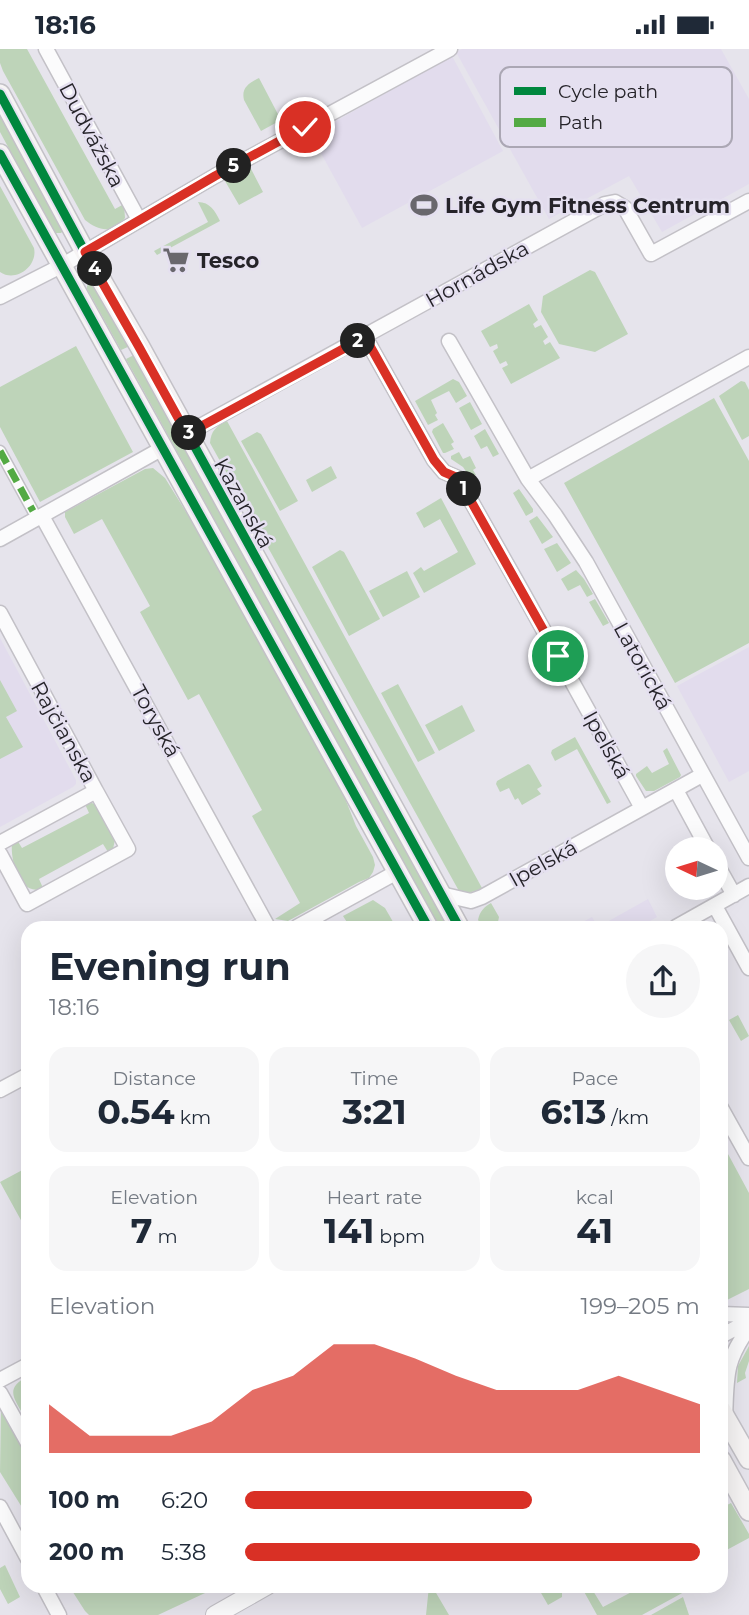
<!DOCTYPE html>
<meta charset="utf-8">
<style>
:root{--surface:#fff;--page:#f6f6f7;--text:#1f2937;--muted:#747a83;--accent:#d93025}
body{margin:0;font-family:Montserrat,sans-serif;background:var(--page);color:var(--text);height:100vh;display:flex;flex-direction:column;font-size:26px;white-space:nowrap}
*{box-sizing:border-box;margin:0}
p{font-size:23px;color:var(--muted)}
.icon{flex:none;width:38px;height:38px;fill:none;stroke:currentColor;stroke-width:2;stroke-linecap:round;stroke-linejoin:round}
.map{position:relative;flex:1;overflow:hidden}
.details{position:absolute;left:21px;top:872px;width:707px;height:672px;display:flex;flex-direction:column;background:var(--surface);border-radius:21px;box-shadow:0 7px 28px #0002}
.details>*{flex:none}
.needle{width:46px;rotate:274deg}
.tools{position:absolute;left:665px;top:788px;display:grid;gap:14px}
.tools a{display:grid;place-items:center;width:63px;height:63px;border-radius:50%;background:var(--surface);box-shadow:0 7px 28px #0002;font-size:35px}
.pin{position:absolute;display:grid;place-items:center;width:60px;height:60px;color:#fff;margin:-30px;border:4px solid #fff;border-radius:50%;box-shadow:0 2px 7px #0007}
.km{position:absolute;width:35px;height:35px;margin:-18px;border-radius:50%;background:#222;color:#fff;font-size:19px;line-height:35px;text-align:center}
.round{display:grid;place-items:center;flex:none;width:74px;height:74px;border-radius:37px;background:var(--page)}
.head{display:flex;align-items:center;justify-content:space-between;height:119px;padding:0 28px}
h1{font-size:38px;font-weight:700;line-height:52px}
.figures{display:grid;grid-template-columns:repeat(3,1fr);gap:10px;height:119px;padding:7px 28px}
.figures div{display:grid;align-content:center;border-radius:18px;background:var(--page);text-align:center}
.figures b{font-size:35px;font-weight:700}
.figures small{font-size:19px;font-weight:400}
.figures p{font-size:19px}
.chart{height:196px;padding:14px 28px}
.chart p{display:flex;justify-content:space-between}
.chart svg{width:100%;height:126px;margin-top:7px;fill:var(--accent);opacity:.7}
ul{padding:0 28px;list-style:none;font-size:23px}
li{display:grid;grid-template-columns:112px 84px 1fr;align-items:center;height:52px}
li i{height:18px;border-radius:9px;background:var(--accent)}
.status{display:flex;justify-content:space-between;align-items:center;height:49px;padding:0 35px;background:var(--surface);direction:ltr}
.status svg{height:19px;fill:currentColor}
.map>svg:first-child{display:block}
.built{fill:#e2dced}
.green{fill:#bed4b9}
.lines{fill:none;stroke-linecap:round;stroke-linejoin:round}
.pedestrian-casing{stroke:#c3c1c7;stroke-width:13}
.minor-casing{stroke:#c3c1c7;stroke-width:17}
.tertiary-casing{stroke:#c3c1c7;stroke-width:20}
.secondary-casing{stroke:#c3c1c7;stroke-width:22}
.pedestrian{stroke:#fbfbfc;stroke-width:10}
.minor{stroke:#fbfbfc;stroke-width:14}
.tertiary{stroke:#fbfbfc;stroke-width:18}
.secondary{stroke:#f6f4f4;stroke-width:19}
.quiet{stroke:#53aa44;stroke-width:7;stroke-dasharray:14 7;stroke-linecap:butt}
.cycleway-casing{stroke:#e5e0f0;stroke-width:13}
.cycleway{stroke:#00873e;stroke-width:9}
.route-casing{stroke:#fff;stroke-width:14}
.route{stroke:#d93025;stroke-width:9}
.labels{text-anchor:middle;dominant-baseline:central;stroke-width:5;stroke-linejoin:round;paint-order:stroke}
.street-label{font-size:21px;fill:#252329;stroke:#e5e0f0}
.poi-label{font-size:21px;font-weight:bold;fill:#252329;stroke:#e5e0f0;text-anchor:start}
.key{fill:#e5e0f0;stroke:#aba7b4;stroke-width:2}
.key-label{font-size:19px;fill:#252329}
</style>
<div class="status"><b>18:16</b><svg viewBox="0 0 49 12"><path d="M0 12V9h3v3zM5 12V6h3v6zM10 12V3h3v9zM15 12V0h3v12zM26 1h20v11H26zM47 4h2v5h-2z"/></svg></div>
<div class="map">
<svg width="749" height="1566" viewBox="0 0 749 1566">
<rect width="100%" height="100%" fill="#e6e4ec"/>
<path class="built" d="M462,0H721L749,50V135L662,183L629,127L549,170L456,3Z
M452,7L503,102L362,179L311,86Z
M0,589L76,731V735L73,738L0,778Z
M749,598V722L729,733L677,637Z
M648,850L657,868L640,878H573L592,868L598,878Z"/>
<path class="green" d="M0,0H27L115,160L124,155L125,169C113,184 100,183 85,171L3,22L0,14Z
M259,29L281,71L261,82L244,51C241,39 249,34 259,29Z
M0,62L63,182L61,184H56L53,181L0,83Z
M250,118L263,143L239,156L225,132Z
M0,137L34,199C38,217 16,234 0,223Z
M198,153C210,153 215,162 220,172L157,206L154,202L208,173Z
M590,221L595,223L628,285L595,303L559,295L541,263L543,247Z
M90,234H92L130,297L121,301L87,240V237Z
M529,255L538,271L533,275L535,279L541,276L548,288L543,292L545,296L550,293L560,309L511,335L502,319L508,316L506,312L500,315L493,302L498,299L497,295L490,298L481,282Z
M76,297L133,403L40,453L0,378V338Z
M134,306L449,878H439L126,310Z
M453,330L459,333L467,347L456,354L449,342L431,351L437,364L435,366L438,371L428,376L415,352Z
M741,332L745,333L749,341V387L742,391L719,347Z
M714,349L749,412V594L675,634L564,434Z
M470,353L482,375L471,381L459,359Z
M227,372L482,839C473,844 468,844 459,842L210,394C211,382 216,377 227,372Z
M443,374L454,393L451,395L454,400L445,404H443L432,383L433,380Z
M485,380L499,405L493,408L487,397L481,400L474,387Z
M257,383L261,385L298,452L280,462L241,392Z
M459,403L463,410L470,407L476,419L473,421L476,426L469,427L463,418L451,410V407Z
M331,417L337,429L312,443L306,431Z
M153,419L165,429L204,492L335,724L356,777L373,808L375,816L373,823L369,829L359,833L288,872L275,870L300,854L252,767L262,761L199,645L188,651L140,563L150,557L102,470L74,485L65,468V463L145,420Z
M519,440L533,460V463L526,467L513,444Z
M441,449L476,515L424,544L413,524L421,518L424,522L458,503L440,470L424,479L416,464Z
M537,467L553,488L542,495L529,472Z
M557,494L571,514L557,523L544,500Z
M340,501L344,503L380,570L349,587L312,518Z
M576,521L584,530L593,545L587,548L580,536L568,542L561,530Z
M407,522L420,548L383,568L369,542Z
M595,550L609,574L603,577L589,553Z
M0,631L17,662L6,668L23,698L0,710Z
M398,635L435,704L418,713L381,644Z
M462,656L475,682L439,702L425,676Z
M575,688L611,753L607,755L577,700L555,712L551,704L552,701Z
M667,699L681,726L680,728L654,742H646L636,727V725L647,717L652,724L669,715L663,702Z
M528,715L530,716L542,737L537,740L541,745L522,756L518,749L515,751L509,739L500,743L496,735L497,732Z
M92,754L98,757L116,786L113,800L108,803L103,795L39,830L43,839C21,849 10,812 12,795L17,791L22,799L89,764L85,755Z
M373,851L385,859L396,878H350L343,867Z
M491,854L499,868L497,878H483L478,871C480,862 484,858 491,854Z
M738,966L749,987L741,992L729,971Z
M721,1092L749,1144V1240L721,1254Z
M28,1118V1184L0,1133Z
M749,1297V1312L745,1324L746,1329L737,1334L738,1317Z
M28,1327V1364L24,1367C13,1348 5,1339 28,1327Z
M1,1357L28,1407V1468L0,1423Z
M731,1454L749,1485V1489L721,1504V1459Z
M5,1516L20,1548L8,1555L0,1540V1519Z
M69,1537H220L158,1566H89L85,1562Z
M429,1537H432L449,1566H426Z
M537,1537H560L562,1540V1548L548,1556Z
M583,1537H590L603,1558L643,1537H695L642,1566H597L582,1539Z
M683,1548L689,1566H651Z"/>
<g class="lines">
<g class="pedestrian-casing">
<path id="pedestrian" d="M0,402L33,462"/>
</g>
<g class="minor-casing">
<path id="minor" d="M46,0L139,171
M0,248L61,217L215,127L450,0
M365,288L434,411L444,423L458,429L523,544L642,759
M449,292L528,430L555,466L586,513L749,809
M186,385L605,155L615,153L625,159L651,205L749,152
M528,430L749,308
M42,467L268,878
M0,490L163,399
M0,564L96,742L0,794
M676,741L708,800
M0,805L27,855L128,800L96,742
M716,814L734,846
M441,845L471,852L482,848L702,726
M715,857L749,919
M297,878L397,823
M676,878L749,837
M0,1041L28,1026
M721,1059L749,1109
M721,1265L749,1266
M721,1287L749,1272
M0,1331L28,1316
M0,1344L28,1394
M725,1369C727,1329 724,1313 749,1279
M0,1458L28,1510
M43,1536L59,1566"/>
</g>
<g class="tertiary-casing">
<path id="tertiary" d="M215,1566L268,1536"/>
</g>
<g class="secondary-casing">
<path id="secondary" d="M0,45L85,203L140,298L459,878
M0,105L428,878
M721,1361L749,1410
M721,1411L749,1462"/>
</g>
<use href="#pedestrian" class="pedestrian"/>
<use href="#minor" class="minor"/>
<use href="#tertiary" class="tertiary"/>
<use href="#secondary" class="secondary"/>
<path class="quiet" d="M0,402L33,462"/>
<g class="cycleway-casing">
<path id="cycleway" d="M0,45L85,203L140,298L459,878
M0,105L428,878"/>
</g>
<use href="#cycleway" class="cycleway"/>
</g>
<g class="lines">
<g class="route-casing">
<path id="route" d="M305,78L215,127L85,203L139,298L187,385L365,288L434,411L444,423L458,429L558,607"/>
</g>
<use href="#route" class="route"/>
</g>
<defs>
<g id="stadium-bare" transform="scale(2.1)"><path d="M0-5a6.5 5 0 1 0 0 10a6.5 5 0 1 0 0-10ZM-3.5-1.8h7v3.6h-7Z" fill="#69676d" stroke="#e5e0f0" stroke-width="2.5" paint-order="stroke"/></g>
<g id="supermarket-bare" transform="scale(2.1)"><path d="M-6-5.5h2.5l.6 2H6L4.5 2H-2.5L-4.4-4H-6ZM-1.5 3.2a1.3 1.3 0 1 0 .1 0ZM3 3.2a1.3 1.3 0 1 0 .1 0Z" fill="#69676d" stroke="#e5e0f0" stroke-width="2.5" paint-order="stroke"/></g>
</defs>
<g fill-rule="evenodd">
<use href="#stadium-bare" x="424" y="156"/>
<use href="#supermarket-bare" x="176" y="211"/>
</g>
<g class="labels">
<g class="street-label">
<text transform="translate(92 86) rotate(62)">Dudvážska</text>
<text transform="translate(477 225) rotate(-29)">Hornádska</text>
<text transform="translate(244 454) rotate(61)">Kazanská</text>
<text transform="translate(643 617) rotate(61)">Latorická</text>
<text transform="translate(156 672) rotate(61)">Toryská</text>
<text transform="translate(64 683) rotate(61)">Rajčianska</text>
<text transform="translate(607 696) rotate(61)">Ipeľská</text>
<text transform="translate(543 814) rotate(-29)">Ipelská</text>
</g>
<g class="poi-label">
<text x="445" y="156">Life Gym Fitness Centrum</text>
<text x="197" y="211">Tesco</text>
</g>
</g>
<rect x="500" y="18" width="232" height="80" rx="10" class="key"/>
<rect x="514" y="38" width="32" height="8" fill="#00873e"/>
<rect x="514" y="69" width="32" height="9" fill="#53aa44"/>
<g class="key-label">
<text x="558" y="49">Cycle path</text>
<text x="558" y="80">Path</text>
</g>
</svg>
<div class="tools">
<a><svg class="needle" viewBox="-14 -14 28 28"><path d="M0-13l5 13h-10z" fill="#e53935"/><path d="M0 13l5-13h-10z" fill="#747a83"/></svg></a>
</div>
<div class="pin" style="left:558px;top:607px;background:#1e9e55"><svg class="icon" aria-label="arrive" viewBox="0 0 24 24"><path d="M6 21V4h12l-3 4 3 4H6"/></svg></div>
<div class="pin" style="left:305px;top:78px;background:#d93025"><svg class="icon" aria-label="check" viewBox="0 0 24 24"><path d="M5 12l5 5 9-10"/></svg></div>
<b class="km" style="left:464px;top:440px">1</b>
<b class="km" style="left:358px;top:292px">2</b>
<b class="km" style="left:189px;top:384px">3</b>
<b class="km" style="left:95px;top:220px">4</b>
<b class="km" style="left:234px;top:117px">5</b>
<section class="details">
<div class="head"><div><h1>Evening run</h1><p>18:16</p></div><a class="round"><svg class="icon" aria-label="share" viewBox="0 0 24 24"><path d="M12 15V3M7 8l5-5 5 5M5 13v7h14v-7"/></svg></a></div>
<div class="figures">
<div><p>Distance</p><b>0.54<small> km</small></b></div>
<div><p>Time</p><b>3:21</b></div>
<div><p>Pace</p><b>6:13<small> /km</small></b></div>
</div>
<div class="figures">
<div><p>Elevation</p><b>7<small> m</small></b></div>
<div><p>Heart rate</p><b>141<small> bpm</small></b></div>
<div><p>kcal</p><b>41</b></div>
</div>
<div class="chart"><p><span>Elevation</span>199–205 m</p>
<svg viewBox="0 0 160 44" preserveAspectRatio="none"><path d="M0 44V27L10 38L20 38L30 38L40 33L50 22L60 17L70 6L80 6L90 11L100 17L110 22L120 22L130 22L140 17L150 22L160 27V44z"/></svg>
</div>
<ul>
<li><b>100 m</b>6:20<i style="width:63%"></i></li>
<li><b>200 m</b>5:38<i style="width:100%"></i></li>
</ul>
</section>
</div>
